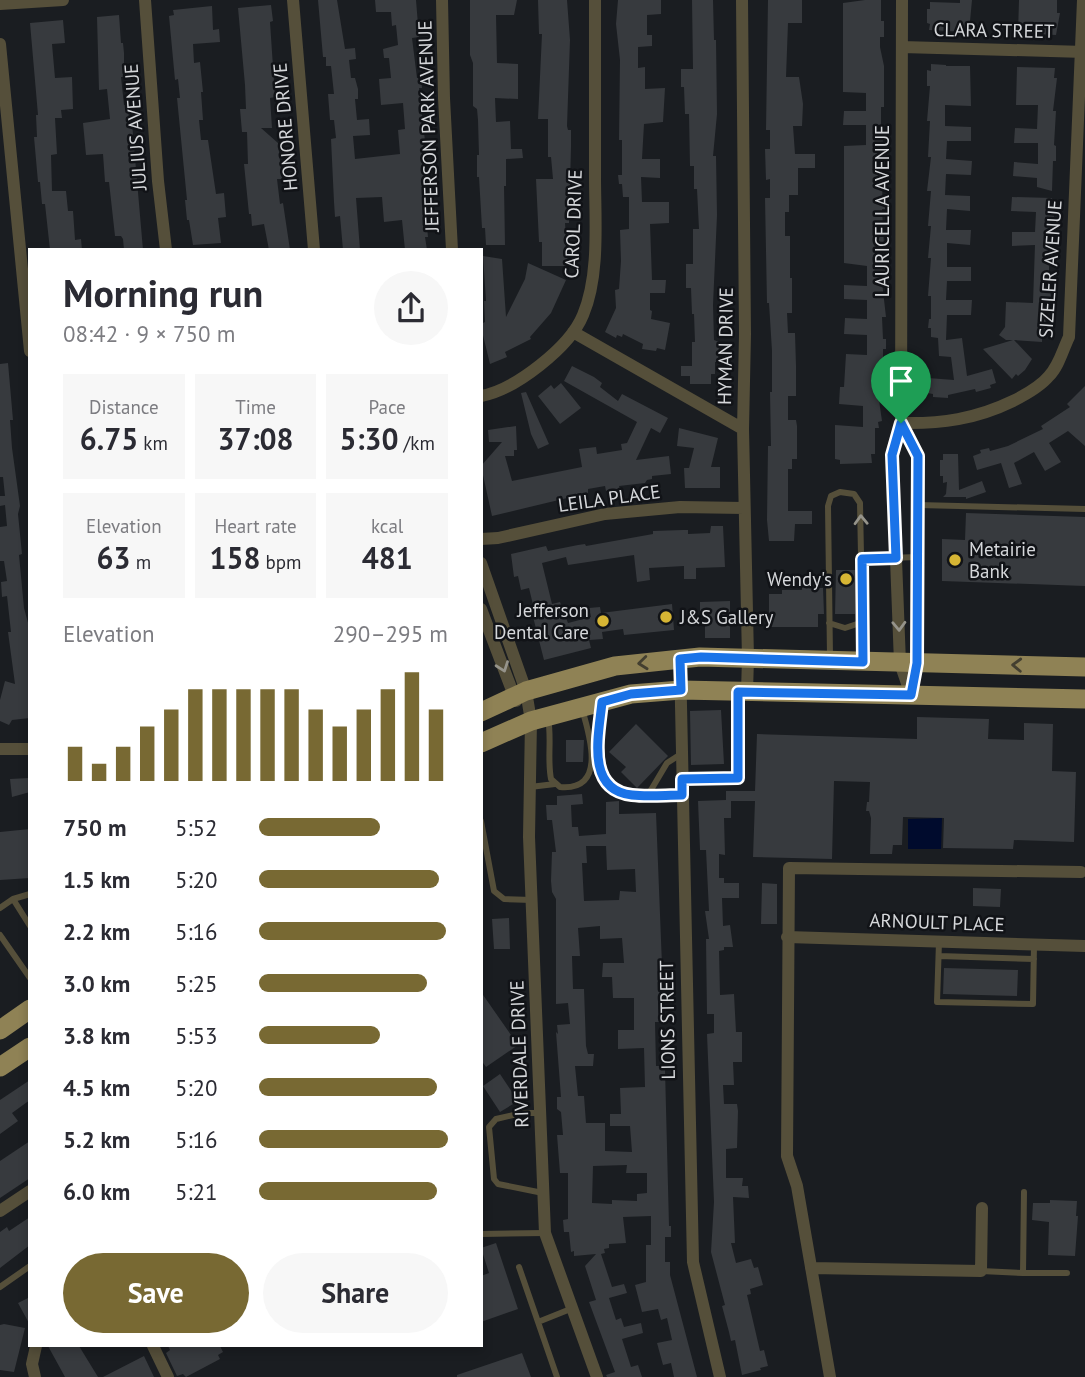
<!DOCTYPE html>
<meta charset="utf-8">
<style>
:root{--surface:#fff;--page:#f7f7f7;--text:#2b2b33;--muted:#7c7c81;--accent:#786933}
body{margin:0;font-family:"PT Sans",sans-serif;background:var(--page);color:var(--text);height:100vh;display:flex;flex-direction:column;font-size:26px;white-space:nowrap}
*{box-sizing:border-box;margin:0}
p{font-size:23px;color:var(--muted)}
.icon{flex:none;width:38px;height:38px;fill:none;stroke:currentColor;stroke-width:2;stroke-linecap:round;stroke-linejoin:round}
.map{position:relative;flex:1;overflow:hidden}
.sheet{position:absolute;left:28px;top:248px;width:455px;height:1099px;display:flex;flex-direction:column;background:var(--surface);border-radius:0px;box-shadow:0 4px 10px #0003}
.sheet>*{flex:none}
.pin{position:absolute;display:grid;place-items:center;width:60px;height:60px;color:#fff;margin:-72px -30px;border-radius:50% 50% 50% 0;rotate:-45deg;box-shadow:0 0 7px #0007}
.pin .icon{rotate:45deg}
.round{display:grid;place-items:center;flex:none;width:74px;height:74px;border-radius:37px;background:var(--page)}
.overview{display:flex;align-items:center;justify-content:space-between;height:119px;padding:0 35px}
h1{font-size:38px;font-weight:800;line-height:52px}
.stats{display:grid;grid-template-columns:repeat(3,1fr);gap:10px;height:119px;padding:7px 35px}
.stats div{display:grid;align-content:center;border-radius:0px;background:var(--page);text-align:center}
.stats b{font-size:30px;font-weight:800}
.stats small{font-size:19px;font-weight:400}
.stats p{font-size:19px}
.chart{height:196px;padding:14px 35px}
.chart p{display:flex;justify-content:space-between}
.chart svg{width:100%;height:126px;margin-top:7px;stroke:var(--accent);stroke-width:6}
.cta{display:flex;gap:14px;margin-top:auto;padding:14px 35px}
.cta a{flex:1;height:80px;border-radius:42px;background:var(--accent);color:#fff;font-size:28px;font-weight:800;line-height:80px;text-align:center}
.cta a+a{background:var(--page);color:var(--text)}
ul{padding:0 35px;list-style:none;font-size:23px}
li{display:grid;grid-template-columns:112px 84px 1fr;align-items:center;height:52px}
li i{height:18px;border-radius:9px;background:var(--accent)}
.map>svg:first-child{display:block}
.water{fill:#000b2d}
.building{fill:#373a3e;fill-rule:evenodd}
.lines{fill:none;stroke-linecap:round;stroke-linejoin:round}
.service{stroke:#554f3a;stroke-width:6}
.minor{stroke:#554f3a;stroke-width:12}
.primary{stroke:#8f8255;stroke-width:19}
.oneway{stroke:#95938a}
.oneway2{stroke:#433f30}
.route-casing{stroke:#fff;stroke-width:14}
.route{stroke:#1a73e8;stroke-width:9}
.poi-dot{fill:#d6b534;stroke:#111317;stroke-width:2.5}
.labels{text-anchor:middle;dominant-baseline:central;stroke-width:5;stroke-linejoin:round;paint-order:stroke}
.street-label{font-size:19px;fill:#d5d7da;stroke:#111317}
.poi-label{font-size:19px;fill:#d5d7da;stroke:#111317;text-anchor:start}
</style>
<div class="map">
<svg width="1085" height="1377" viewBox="0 0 1085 1377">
<rect width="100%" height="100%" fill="#1a1d21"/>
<path class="water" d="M942,818L941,849H908V819Z"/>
<path class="building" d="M318,0H337L345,49L355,48L356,59L349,60L351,78H355L358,89V99H355L357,120L369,119L370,135L353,136L355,159L400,154L398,130L405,129L403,103L381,105L379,79L391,78L389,58H384L383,49L398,45L396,25L392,26L391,12H376L375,0H416L419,37L412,38L417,78H421L422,88H419L425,141H423L428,200L424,197L428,237H425L427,250H405L402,220L384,222L382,197L356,198L360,250H343L340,216L335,217L334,202L331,139L336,138L334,120H330L328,94H334L331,66H326V57H323Z
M470,0H517L514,15H496L497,63L518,64V99L495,98L496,122L510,121L511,149H522L523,158L506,159V186H504L505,245H486L485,228H482L479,177H477V155H479L478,120L477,109L473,106V63L470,55Z
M538,0H567L570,40L567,126L568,130H571V147L569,223H565L568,266H542V242H539L536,179H553L551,157H548V119H538L542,34H539Z
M618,0H661V14L647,15V35H652V46L638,47V68L645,67V89L665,88L663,122L644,124L642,159H660V178L641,177L642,202H669V223L650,224L652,280H666L665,293H650V310L652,311L651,319L670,323L665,350L657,348L656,351L642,349L643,344L623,334L622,337L617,335L616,338L605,332L616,308L615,290L619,289L621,261L620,230L629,229V197H623L622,184H619L618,175H622V140H619L620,60L616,24Z
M692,0H713L714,40H716L717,114L713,156H716L717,215L713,305L714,340L719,342L718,362H715V374H711V384H690V376H681V366H692V342H695L694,314H692L691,288H686V264H693V229H699L697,189H694V166H690L689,114H685L684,87H681V69H693Z
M768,0H802V23H788L786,77H799L803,104L802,126H793L795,154H815V168H798V195H789V212H785V236H790V278H792V313H787L788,333H795L796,366V396H788V420H796L797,426V459H792V469H788V511H812V524H795L794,541H769L767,520L768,446H771L770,392H772V351L769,303H767L765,198H770V179L766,180L765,149H770V130H766Z
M865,0H881V21H884V37H880V47L884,66V107H881V130H884L881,161H885V177L883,176L882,200H885V209H882L884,247L882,266H885V282H882L886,317H882L883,339H886V349H883V371H886V386H883L882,393H878L882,421L878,422L879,428H875V454H871L872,463L840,464V460L835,459V425L863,427V406L839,404L840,387H844L846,354L867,355V335L844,334L845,318L867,319V300L844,299V285L867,286V266L844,263V146L866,145V125H843L844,111H866V93L843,92V3Z
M960,0H972L969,32L929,30L930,24L927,23V9H930V2L960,3Z
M1019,0H1057V13H1060L1056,35L1018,33Z
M271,5L273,21L270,22L275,97L270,98L272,128H261L278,143L282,179H277L280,204L283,203L290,250H269L264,224L252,226L251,214H249L244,164H248L247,132H242L240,109H246L245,85L238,8Z
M212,6L213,30L219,29L220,42L193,44L194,63L200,62L203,92H201L203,120H199L201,140H208L216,194L224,193L226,217L218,218L221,243L193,245L189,220H187L185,200H187L177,98H180L178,79L175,80L169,16L174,15L173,10Z
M119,15L121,43H123L124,53V77H121L124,105H128L129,123H132L143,250H124L123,239L121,236H115L109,182H105L103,154L86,155L83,123L110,119L107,89L99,90L97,17Z
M63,20L65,43L52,44L55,78L72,77L73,109L61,110L62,118H55L57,154L51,155L52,191H66L68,211H73L75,240L81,239L82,250H50L45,204H42L40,182H38L34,137H37L36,115H38L30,23Z
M931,64L946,65V66H970L971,106L945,105V126L971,127V141H947L946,159L972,161L971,175L946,174L945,195L970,196V211L947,209L946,230H971L970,245L947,243V267H971V281H947L946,300H972L971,315H947L946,340L962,338L967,376L992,369L996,383L990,385L991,388L976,392L975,389L948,395V398L933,397V394L927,393L928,378L954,380L951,357L939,356L938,338L931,337V328H928L929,319H931V296H928L931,258H928L931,226H928L931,191H927L931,157H928L930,121H927L930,86H927V70L931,71Z
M1017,67L1055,68L1054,78H1057L1053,111H1056L1054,145L1056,146V161H1053L1052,191L1037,187V178L1013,176L1014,162L1038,164V143H1014L1015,128L1037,129L1038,105H1016Z
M1012,197L1052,198L1051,215H1054L1053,231H1050L1052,266H1049V278L1051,298L1048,297L1046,307L1045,335H1042V342L1014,340L1032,359L1025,370L1018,376L1016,374L1012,379L983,349L1013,340H1006L999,335L1005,327L1006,302L1033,303L1035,245L1012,246V232H1035L1036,212L1011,211Z
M483,256L502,259L506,317L525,279L528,263L566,280L551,313L530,337L531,339L505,352L507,357L490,364L481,327V324L485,322L484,301H486Z
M8,363L13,420H10L12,448L20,506L18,514L22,554L19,555L24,608L30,630V718L12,720L9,725L0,721V700L5,681L15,684L8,632H11L7,596L2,597L1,582L7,581L4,561H0V527L7,526L5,505L0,506V496H5L3,477H0V364Z
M572,366L594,377L602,383L600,387L618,401L622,394L668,418L660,433L651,428L636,460L669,456L671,474L652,476V479L647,480L645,483L619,486L620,489L606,491L605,486L588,489V493L492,516L481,466L502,442H489L488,430L516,426L517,450H514V456H505L512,481L582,467L579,449L596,447L597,454L622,450L621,444L627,443L637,422L564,381Z
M561,383L581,408L560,424L538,396L551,385L554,389Z
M1085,386V446L1068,431L1049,443L1061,462L1045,471L1034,452L1014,463L1022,484L1009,488L1001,463L977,470L973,456L981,453L980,450L989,448L990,451L1008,446L1043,429L1041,426L1070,407L1067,404Z
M526,392L549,444L538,449L531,434L521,393Z
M679,428L718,438L711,467H720V488H685L684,468H689L694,448L677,446Z
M943,454H958L959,490L982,481L986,492L966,499V497H943L946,494L947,482L943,483V476H940V460H943Z
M966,513L1085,517V586L942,581V539L965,540Z
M711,526H723L725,567L696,568V579H684V566L649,568L650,580L637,582L634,555L568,565L566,557L542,563L552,604L560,602L568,623L591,617L589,608L600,607L601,613L672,604L674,630L624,635L623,629L602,632L603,639L589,640L591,648L544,660L531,609H534L529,588L521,590L518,576L514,577L511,554L546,546L548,551L578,545L585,544L586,546L653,534V531L683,530H688V534L710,533Z
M836,570H855V614H835Z
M802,580H818V588H823L824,614H818V627H769V594H782V590H802Z
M730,601V638H705V611H700V602Z
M721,710L724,764L691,765L690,711Z
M917,717L989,719L988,739L1024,740V723L1053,724L1052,771L1076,772L1074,842L1014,840L1013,849L943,848L944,818L903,817L902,845H893L892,854H870L871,818L869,811H866L867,802H869L870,782L834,781L832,859L753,857L755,801H731V818H724L725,855L719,854V878H724V883H739V898H722L723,926L730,925L733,947H724V950L719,951L720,995L734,994L736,1032H742V1062H733L734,1085H723L724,1104H737L738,1111L737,1148L726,1149V1178H743L742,1186H748L749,1198L733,1197L735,1243H731L736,1263L751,1259L754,1268L758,1267L763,1285L750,1289L751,1294L747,1295L760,1351L764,1350L768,1366L760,1368L761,1370L742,1375L735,1340L731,1341L729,1332L722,1306L725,1305L711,1252L714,1202L707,1034L714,1033V1014H707L706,939H709L705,911H709L706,850H700L698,801L726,800V791H755L757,734L917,739Z
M636,724L668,756L637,788L621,772L626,767L609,752Z
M566,740H584L583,762H566Z
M29,778L30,792L12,797L10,779Z
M582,794L583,804L571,805L572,827H578L579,836L606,834V802L619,801V814L656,813L664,1016L663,1022H655L656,1066H662V1069H665L669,1226H671V1237H665V1262H670V1275L697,1377H674L671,1363L663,1365L657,1343L672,1340L667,1318L661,1320L658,1309L642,1312L635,1285L646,1282V1245H651V1216L623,1217L626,1243L609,1244V1248L604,1249L605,1253L601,1254L612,1287L624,1284L627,1293L609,1298L616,1320L621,1318L624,1327L641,1323L643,1333L622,1339L631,1367L638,1365L642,1377H607L606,1375L615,1372L589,1302L596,1300L585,1266L596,1254L574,1256V1251L571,1252L569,1232H564L563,1220L568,1219V1173H560L557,1135H563L561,1112L557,1109V1097H561L556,1032L558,1034L557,1025L570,1024L568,1003L556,1004V899L552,892L551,881L552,852H556L552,820H547L546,805H557V796ZM586,846H606L607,870L635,869L636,892L620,891L619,900L584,901L582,863H587ZM600,926V939L622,938L624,963H603L602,977H612L613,998H634V1030H618V1049L644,1048L645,1087L620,1088L621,1114H610V1126H630L632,1152L605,1151V1123H586L584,1096H578L575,1066H593L594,1054H588L586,1046L584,989H573L572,956H580L578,928ZM627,1165L626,1173H647V1193L637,1194V1201L612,1200V1204L592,1203L593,1166Z
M30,829V878L0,880V832Z
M762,883L777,884V924H761Z
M973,888L1001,889L1000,907L973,906Z
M509,918L510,949H494L492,919Z
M944,968L1018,970L1017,996L943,994Z
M481,992L518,1045L486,1067L481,1060Z
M500,1074L518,1101L500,1112L483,1086Z
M30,1080V1100L12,1113L18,1121L0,1134V1100Z
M30,1141V1178L0,1198V1161Z
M1050,1200L1077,1201L1076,1216H1078L1075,1256L1048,1255L1049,1222L1032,1220L1033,1203H1050Z
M30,1217V1245L0,1268V1232L7,1227L9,1231Z
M496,1243L518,1309L481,1322V1276L489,1273L481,1248Z
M30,1297V1325L18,1303Z
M4,1324L25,1328L14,1372L0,1370V1325Z
M48,1346H79L98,1377H65Z
M168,1346H220L223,1352L218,1355L220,1359L186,1377L183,1374L177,1376L166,1353L170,1350Z
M522,1353L531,1377H457V1375Z
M144,1356L154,1377H103Z"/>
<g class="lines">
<path class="service" d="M918,505L1085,509
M862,559L917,557
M829,623L845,628L863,622
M830,656L828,506L831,496L840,492L854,494L860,503L863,660
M601,706C599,738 586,791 633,795C649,797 666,795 682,795
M548,718C552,739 547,758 551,779L560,787C607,791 590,736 582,709
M683,779L738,778V693
M530,787L555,784
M648,795L667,763L681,754
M481,821L494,891L504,899L532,900
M13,899L30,926
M0,908L13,899L30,894
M0,935L30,978
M939,942L937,1002L1033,1004L1034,945
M939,956L1034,959
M539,1113H522L496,1119L489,1127L494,1179L498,1184L543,1193
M481,1234L545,1233
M519,1267L557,1377
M981,1271L1023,1273L1024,1192
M1023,1273H1067
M0,1287L30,1266
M538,1322L573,1308"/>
<path class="minor" d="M145,0L158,181L166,250
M293,0L314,250
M442,0L444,98L452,250
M742,0L745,334L743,429L748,658L747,692
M902,0L901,423L892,455L900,663L911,695
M0,4L63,0
M0,44L30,351
M902,47L1085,52
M573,332L743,429
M481,396C515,390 570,347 583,315C600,275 595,219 595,177C595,118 595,59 595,0
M901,423C941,424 976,419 1013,401C1025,395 1040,387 1049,376C1059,366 1063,349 1069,337L1083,0
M901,423L918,456L917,663L911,694
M481,539L498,538L605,514L680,507L744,508
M481,563L526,691L531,721L529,837L545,1233L597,1377
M481,609L516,701
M680,659L693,1262L720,1377
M0,749H30
M787,937L1085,946
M0,1211L30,1191
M811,1268L981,1271L982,1208
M153,1346L168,1377
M35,1377L32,1364L36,1346
M830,1377L797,1186L787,1156L789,868L1081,872"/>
<path class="primary" d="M481,712L526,691L615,666L700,657L1085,667
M481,743L531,721L631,694L681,690L1085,699
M0,1030L30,1009
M0,1067L30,1047"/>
</g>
<defs><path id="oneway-chevron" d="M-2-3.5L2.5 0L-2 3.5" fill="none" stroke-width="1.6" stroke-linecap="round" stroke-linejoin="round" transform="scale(1.75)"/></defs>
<g class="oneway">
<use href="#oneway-chevron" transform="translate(861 520) rotate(-92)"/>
<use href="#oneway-chevron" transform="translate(899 626) rotate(88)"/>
<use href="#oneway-chevron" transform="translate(503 667) rotate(70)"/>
</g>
<g class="oneway2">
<use href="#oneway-chevron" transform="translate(643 663) rotate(174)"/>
<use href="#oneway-chevron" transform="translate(1017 665) rotate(-178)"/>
</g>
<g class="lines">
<g class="route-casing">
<path id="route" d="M901,423L918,456L917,663L911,695L738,692V778L682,779V795C666,795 648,797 632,795C585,790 599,734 602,702L631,694L681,690L680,659L701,657L863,662L862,559L896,558L892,455Z"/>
</g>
<use href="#route" class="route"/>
</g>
<g class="poi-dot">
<circle cx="955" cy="560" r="7"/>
<circle cx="846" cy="579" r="7"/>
<circle cx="666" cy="617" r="7"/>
<circle cx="603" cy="621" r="7"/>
</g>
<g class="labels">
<g class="street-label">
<text transform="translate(994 30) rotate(1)">CLARA STREET</text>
<text transform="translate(428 126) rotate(-92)">JEFFERSON PARK AVENUE</text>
<text transform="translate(135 127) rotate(-94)">JULIUS AVENUE</text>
<text transform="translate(285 127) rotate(-95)">HONORE DRIVE</text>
<text transform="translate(882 211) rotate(-90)">LAURICELLA AVENUE</text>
<text transform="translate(573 224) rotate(-88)">CAROL DRIVE</text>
<text transform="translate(1050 269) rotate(-86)">SIZELER AVENUE</text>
<text transform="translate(725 346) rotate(-89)">HYMAN DRIVE</text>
<text transform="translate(609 498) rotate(-8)">LEILA PLACE</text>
<text transform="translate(937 922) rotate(2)">ARNOULT PLACE</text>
<text transform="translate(667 1020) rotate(-91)">LIONS STREET</text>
<text transform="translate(519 1054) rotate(-92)">RIVERDALE DRIVE</text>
</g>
<g class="poi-label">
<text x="969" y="549">Metairie<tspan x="969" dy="22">Bank</tspan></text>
<text x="832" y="579" text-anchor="end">Wendy's</text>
<text x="589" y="610" text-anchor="end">Jefferson<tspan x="589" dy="22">Dental Care</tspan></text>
<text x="680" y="617">J&amp;S Gallery</text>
</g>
</g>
</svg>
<div class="pin" style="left:901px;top:423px;background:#1e9e55"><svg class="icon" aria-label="arrive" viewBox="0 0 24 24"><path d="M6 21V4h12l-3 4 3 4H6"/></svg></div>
<section class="sheet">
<div class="overview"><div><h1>Morning run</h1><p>08:42 · 9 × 750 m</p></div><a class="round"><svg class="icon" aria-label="share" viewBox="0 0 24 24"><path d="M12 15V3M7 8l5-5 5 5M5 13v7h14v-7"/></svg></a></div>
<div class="stats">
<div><p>Distance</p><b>6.75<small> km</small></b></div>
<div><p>Time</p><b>37:08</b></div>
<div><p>Pace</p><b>5:30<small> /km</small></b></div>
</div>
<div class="stats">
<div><p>Elevation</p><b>63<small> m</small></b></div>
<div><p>Heart rate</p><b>158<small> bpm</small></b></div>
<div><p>kcal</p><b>481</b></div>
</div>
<div class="chart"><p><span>Elevation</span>290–295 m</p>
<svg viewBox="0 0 160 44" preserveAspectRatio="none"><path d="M5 44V32M15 44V38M25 44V32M35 44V25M45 44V19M55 44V12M65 44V12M75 44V12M85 44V12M95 44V12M105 44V19M115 44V25M125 44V19M135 44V12M145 44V6M155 44V19"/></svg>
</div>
<ul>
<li><b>750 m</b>5:52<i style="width:64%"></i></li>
<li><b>1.5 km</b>5:20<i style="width:95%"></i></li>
<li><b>2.2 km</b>5:16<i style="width:99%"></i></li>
<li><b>3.0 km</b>5:25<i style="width:89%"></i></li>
<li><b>3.8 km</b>5:53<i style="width:64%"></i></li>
<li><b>4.5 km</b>5:20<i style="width:94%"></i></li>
<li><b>5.2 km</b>5:16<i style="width:100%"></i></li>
<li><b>6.0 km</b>5:21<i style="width:94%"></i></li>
</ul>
<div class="cta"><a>Save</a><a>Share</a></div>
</section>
</div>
